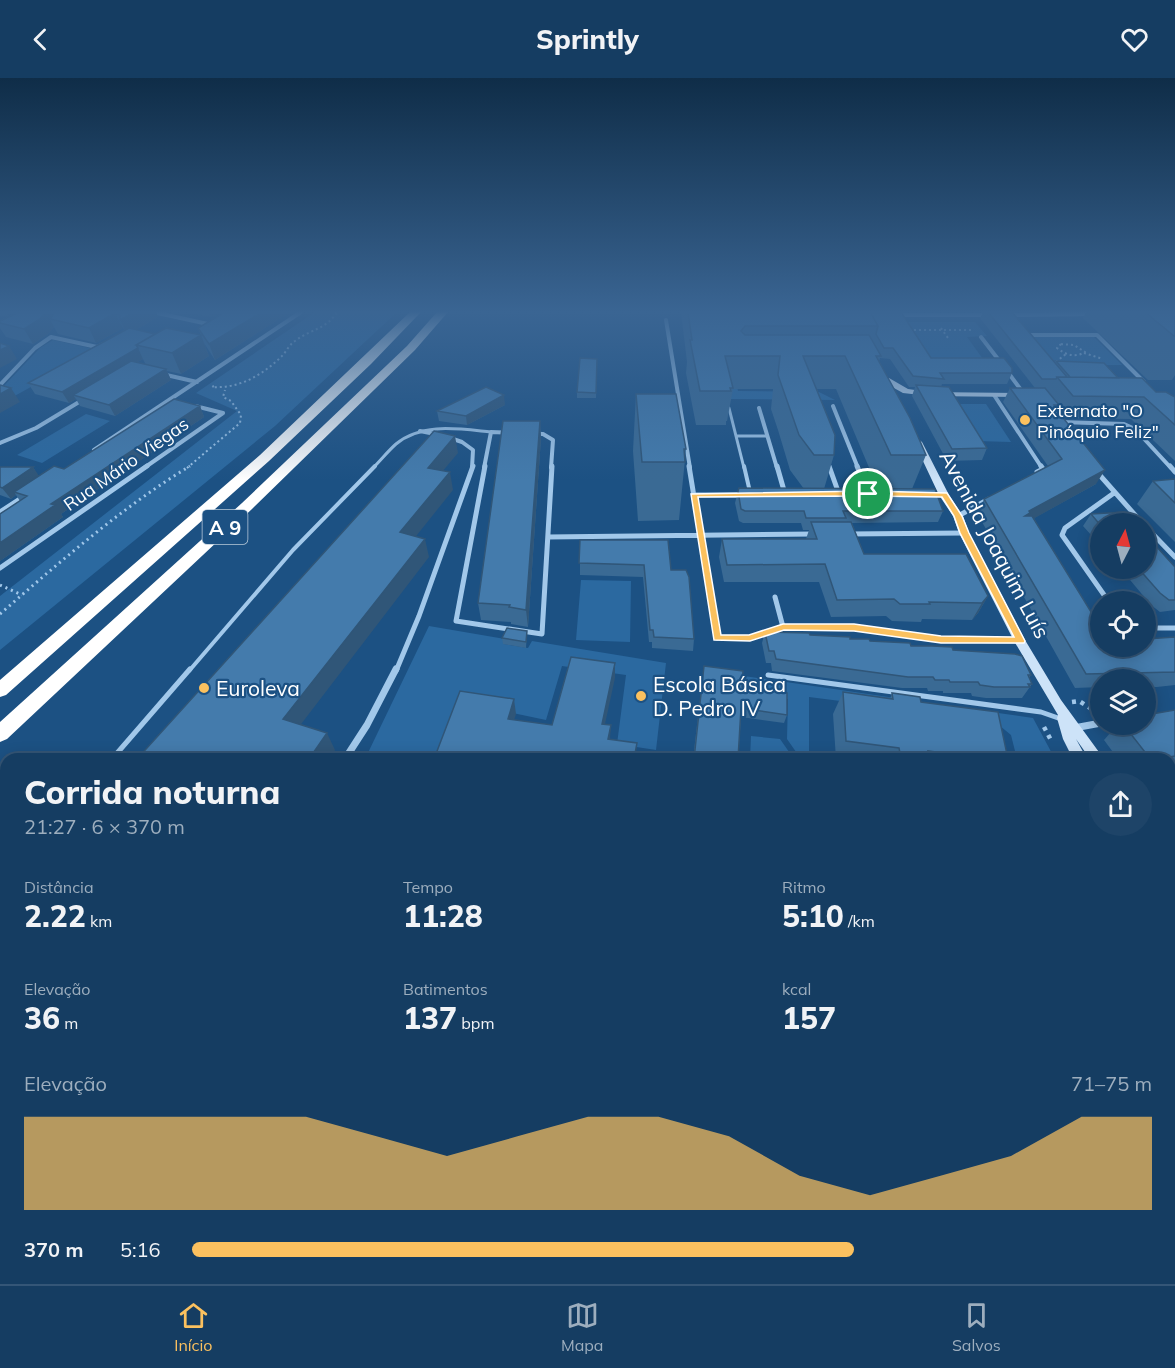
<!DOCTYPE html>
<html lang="pt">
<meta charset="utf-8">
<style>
:root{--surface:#153d62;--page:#1e4468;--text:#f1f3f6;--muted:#9daebe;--line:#345677;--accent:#fbc15f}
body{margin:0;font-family:Mulish,sans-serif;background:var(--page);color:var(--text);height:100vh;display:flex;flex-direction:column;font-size:22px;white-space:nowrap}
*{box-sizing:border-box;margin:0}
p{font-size:20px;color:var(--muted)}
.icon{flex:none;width:33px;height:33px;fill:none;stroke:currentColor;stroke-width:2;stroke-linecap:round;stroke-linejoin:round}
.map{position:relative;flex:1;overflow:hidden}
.drawer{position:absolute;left:0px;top:675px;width:1176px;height:531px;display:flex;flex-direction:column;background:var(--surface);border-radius:18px 18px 0 0;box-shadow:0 3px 15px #0003,0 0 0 2px var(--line)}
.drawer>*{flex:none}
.needle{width:39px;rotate:6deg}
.fabs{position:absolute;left:1090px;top:435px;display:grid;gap:12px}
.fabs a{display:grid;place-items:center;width:66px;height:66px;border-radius:50%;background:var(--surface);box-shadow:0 3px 15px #0003,0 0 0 2px var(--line);font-size:30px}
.pin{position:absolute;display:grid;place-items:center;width:51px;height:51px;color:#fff;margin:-26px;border:3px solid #fff;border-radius:50%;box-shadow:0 2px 6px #0007}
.round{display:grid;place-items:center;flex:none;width:63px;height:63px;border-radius:32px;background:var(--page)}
.head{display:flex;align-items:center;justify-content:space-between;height:102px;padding:0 24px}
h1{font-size:33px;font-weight:800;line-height:45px}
.figures{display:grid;grid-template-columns:repeat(3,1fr);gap:9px;height:102px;padding:6px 24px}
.figures div{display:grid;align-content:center}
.figures b{font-size:30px;font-weight:800}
.figures small{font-size:16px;font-weight:400}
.figures p{font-size:16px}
.chart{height:168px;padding:12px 24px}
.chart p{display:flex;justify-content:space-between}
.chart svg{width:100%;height:108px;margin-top:6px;fill:var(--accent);opacity:.7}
ul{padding:0 24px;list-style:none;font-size:20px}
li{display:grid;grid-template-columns:96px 72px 1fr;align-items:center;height:45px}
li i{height:15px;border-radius:8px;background:var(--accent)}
header{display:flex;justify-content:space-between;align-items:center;height:78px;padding:0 24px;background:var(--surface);font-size:27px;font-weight:800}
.menu{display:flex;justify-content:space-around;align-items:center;height:84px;border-top:2px solid var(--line);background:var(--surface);font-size:16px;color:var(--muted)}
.menu a{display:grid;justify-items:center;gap:3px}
.menu .selected{color:var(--accent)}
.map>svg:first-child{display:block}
.green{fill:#2b69a0}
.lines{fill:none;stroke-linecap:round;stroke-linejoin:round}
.path-far3{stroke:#a2c8ea;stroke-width:2;stroke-dasharray:2 3;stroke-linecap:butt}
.path-far2{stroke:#a2c8ea;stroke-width:3;stroke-dasharray:2 4;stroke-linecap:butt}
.path-far1{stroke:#a2c8ea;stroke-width:4.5;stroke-dasharray:4 5;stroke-linecap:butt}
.path{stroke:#a2c8ea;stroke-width:5;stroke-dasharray:4.5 7;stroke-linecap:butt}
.lane-far2{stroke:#a2c8ea;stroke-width:3}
.lane-far1{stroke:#a2c8ea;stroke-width:4}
.lane{stroke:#a2c8ea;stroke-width:5}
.street-far2{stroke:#a2c8ea;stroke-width:4}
.street-far1{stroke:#a2c8ea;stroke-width:5}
.street{stroke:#a2c8ea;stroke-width:7}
.secondary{fill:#cde3f8;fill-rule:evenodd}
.highway{fill:#fff;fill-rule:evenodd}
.wall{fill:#3a6a94;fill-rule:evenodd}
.shaded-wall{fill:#305678}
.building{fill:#447bac;stroke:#305678;stroke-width:1.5}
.route{fill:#fbc15f;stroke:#fff;stroke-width:1.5;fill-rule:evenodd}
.poi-dot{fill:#fbc15f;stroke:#1c5183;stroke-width:2}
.labels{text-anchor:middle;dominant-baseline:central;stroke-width:4.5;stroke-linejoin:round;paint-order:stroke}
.far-poi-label{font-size:18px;fill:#fff;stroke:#1c5183;text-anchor:start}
.far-street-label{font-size:18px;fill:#fff;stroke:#1c5183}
.shield{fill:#1c5183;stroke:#bbcbda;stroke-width:1.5}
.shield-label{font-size:20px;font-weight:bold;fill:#fff}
.street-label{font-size:21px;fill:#fff;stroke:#1c5183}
.poi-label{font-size:21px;fill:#fff;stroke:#1c5183;text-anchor:start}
</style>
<header><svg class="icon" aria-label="back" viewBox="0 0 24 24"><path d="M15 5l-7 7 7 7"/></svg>Sprintly<svg class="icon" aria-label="heart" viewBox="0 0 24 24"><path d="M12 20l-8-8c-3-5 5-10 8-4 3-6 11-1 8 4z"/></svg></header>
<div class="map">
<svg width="1175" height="1206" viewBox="0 0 1175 1206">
<rect width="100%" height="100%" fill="#1c5183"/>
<path class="green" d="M315,234H397L275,348L0,572V518L237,333L196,315Z
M901,244H975L987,258L967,259L988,288L927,287Z
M1027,259H1094L1122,287H1051Z
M53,262L98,272L0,326V312L40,270Z
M732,285L738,313L819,314L835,322L726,321Z
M954,326H986L1011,364L977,363Z
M86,336L110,343L42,385L17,377Z
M581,502L631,503L630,564L576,562Z
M429,548L505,561L504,566L528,570L532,563L666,585L656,672L617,666L626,597L562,588L546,642L461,624L439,681H365Z
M744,598L964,630L966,639L809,619V681H801L787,661L788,621L743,615Z
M991,634L1033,640L1055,681H1017L1011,657L994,643Z
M751,658L780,661L794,681H750Z
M0,1014H6V1095L0,1091Z
M0,1129L6,1132V1200H33L29,1206H0Z
M1170,1133L1175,1137V1206H1111L1096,1200H1170Z
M66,1200H258L255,1206H62Z
M331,1200H421L420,1206H343Z"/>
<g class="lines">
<path class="path-far3" d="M941,250L948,260
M909,252H974
M1061,266L1074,267L1085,274C1075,280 1066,277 1057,270Z
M1084,275L1103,281
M1052,287L1066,276
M214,308L212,309C240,311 264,296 283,277C287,272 290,266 295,263C310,251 326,252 337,234
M187,390L240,345L241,337L231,323L223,319L225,312"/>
<path class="path-far2" d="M0,507L22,517
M0,536C61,483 121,430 190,388
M729,560H750L768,554"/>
<path class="path-far1" d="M1072,624L1079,623L1095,633
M1044,649L1052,664"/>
<path class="path" d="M1170,1074L1175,1073
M1170,1092L1175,1106
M0,1117L6,1120
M39,1206L43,1200"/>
<path class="lane-far2" d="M729,330L744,390
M736,358H767
M373,390C381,382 388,373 396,366C422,344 460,351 491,354"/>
<path class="lane-far1" d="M744,388L750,414
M189,593L293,472L375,388"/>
<path class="lane" d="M768,597L1041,634L1061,641
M112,681L190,591"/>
<path class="street-far2" d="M153,234L208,246
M897,237H988
M1008,237L1093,236
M666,242L690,390
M1024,257H1097L1144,304
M981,259L1001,285
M1007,293L1024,316
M162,296L197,304
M0,307L35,270L51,259L97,269L103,266
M994,317L1042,390
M195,328L223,335
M833,328L858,390
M759,330L777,390
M1060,344L1124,346L1135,351L1171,390
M420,353L440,357
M450,360L462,364L473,372L472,390
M0,365L36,350L84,321
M94,372L301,234
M828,386L829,390
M144,390L223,335
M484,390L491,354L543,356L553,362L551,390"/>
<path class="street-far1" d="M485,388L456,543L542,556L552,388
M689,388L717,560
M777,388L785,416
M829,388L839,416
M857,388L868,415
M1170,388L1175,394
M1037,394L1043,391L1041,388
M1097,394L1143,446
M694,417H743
M0,434L26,417
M958,438L989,421
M1146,449L1175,479
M848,456L964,455
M548,459L814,456
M0,490L147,388
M775,519L783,549L854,550L941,562L1020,563
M1109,524L1062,457L1065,450L1114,415
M1146,550H1175
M396,593L419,538L473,388"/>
<path class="street" d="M1074,650L1101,645
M345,681L367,647L396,591
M1170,735L1175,734
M0,780L6,774"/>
<path class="secondary" d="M883,300H889L908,311L929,314L1023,315L1027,317L1023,319L929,318L903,315L883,304Z
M918,361L922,364L949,417L963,438L969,455L1025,562L1061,622L1104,681H1090L1076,661L1087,681H1073L1063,661L1057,640L1058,637L1014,563L959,455L953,438L939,417L914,364Z
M1170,772L1175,774V793L1170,791Z
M1170,867L1175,869V897L1170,895Z
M1175,934V950L1170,952V936Z
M0,949H6V965H0Z
M1175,987V1005L1170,1006V988Z
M1175,1037V1055L1170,1056V1038Z
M678,1200H707L709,1206H680Z
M810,1200H830L832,1206H812Z
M930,1200H961L959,1206H928Z"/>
<path class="highway" d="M410,234H421L371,286L269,383L6,617L0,619V602L260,377Z
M437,234H448L415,272L252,431L7,661L0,664V644L242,425L407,268Z"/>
</g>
<path class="wall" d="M0,234H14L8,238H0Z
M18,234H156L158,239L136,252L155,256L201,257L209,278L181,296L167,293L171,302L115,338L80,328L76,321L69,325L35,316L28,305L125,252L123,250L96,265L58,256L54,249L48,256L33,266L6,259L0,250V243ZM143,281L146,287L136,285Z
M187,234H220L211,239Z
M220,234H290L215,282L204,265L198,250L221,236Z
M681,234H901L931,280L1012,295L1007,306H942L941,309L987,370L982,382L947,383L912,318L915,309H909L890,281L880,280L879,283L926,377L912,411L943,433L938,444L852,445L864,476L988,518L978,535L972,542L922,541L921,544L892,543L886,538L831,539L819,504H724L719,479L722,461H806L809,452H803L801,445H743L739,443L735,425L738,413L804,411L790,392L778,352L771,331L773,311H733L727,343H726V347H696L686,295L687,284ZM817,311H836L878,411H824L834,377Z
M983,234H1012L1055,286L1056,283L1118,300L1156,314L1175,319V383L1131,341L1064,340L1096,406L1034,440L1101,568L1175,559V607L1157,609H1146V602H1101V609L1075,610L977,435L984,421L1048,388L1003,324L1010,310H1035L980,240Z
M1086,234H1175V297L1172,302H1148L1083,240Z
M597,281L596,320H577V314Z
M636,316L686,371L679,442L638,443L633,373Z
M505,327L467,347L439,343L437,333Z
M200,328L204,339L61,436L63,439L0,483V436L20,423L16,417L11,421L0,417V389H33L38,398L64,391Z
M540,343L541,360L528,549L511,546V544L481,542L478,525Z
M1175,401V464L1137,426L1153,403Z
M1091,436L1101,446V468L1083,448Z
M580,462L671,492L694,561L693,573L652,570V564H649L643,499L580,497Z
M1175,489V532L1160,534L1151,527L1120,490H1146Z
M527,553L526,570L503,566L502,560Z
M765,554L810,557L953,572L1031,597L1029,600L1032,606L1022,620H986L972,618L971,615H943V613H928L927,610H902L772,593L771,585H766L762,565Z
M704,588L742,609L787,637L784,645L741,639L738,681H693Z
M843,614L890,621L892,615L921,624L1008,681H836L833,636Z
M1175,632V692L1170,693V681H1118L1104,662L1118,646H1146Z"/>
<path class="shaded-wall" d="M6,234H14L8,238Z
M45,234H58L50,241L54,249L48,256L33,266L24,251Z
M134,234H156L158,239L127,257L120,242Z
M209,234H220L211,239Z
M262,234H290L215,282L209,266Z
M115,235L123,250L96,265L89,250Z
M201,257L209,278L181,296L172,275Z
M9,268L17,281L0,290V272Z
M138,270L143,281L79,319L73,317L76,321L69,325L62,314Z
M166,291L171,302L115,338L109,327Z
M11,310L20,324L0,335V316Z
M504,317L505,327L467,347L466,338Z
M200,328L204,339L61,436L63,439L0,483V465L51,426Z
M540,343L541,360L528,549L526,532Z
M455,358L458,375L431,407L428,390Z
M33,389L41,401L14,414L16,417L11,421L2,410Z
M1105,392L1096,406L1024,446L1017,452L1029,433Z
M450,394L453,412L405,472L400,454Z
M425,461L429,479L292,658L283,641Z
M988,518L978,535L972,542L982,525Z
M615,585V600L602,660V646Z
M514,621L516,636L510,655L508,641Z
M611,647L610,661H608Z
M327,655L335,672L329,681H309Z"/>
<path class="building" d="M19,234H45L40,241L24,251L0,245V243Z
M55,234H134L120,242V237L115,235L89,250L50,241Z
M225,234H262L209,266L198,250Z
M688,234H870L878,248H745L741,253L745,257H869L881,278H876L910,340L926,377H891L845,278H803L835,357L834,377H814L799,357L778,297L780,278H725L733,310H730L731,313H700L690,262H692Z
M870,234H901L931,280H1004L1012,290V295H940L944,301L913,298L893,270H884L876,256L878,248Z
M988,234H1012L1067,299H1057L1056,301H1042Z
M1145,234H1175V258H1174Z
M129,250L155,256L136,267L138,270L62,314L28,305Z
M166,250L201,257L172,275L136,267Z
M0,265L9,268L0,272Z
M580,280L597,281L596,315L577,314Z
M131,283L166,291L109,327L73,317Z
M1056,283L1104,285L1118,300L1070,299Z
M1057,299L1142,300L1156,314H1166L1175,319V347L1144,319L1073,318Z
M0,307L11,310L0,316Z
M916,307L949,309L987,370L952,371Z
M486,309L504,317L466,338L437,333Z
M1010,310H1045L1059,327H1054L1056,331L1105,392L1029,433L1030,435L1025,438H1032L1101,550V568H1146V561L1175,559V594L1086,596L984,421L1062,381Z
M636,316H676L686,371H684L685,384H642Z
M174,321L200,328L51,426L55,427L0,465V436L27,418L14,414L54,388L64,391Z
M503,343H540L526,532L509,529L510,527L478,525Z
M434,353L455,358L428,390L450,394L400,454L425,461L283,641L327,655L309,681H137Z
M0,389H33L2,410L0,409Z
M1175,401V425L1153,403Z
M739,410L935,411L943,433H843L846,440H806L804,433H745L741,431L738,413Z
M1125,434L1136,446H1101V448L1091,436Z
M811,444H851L864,476H966L988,518L982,525L929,524L930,526H900L894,521L837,522L825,486L727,487L722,461H817Z
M1146,457L1175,489V522H1169L1160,515L1138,490H1146Z
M580,462H668L671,492H686L689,499L694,561L654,559L653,552H650L644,487L579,485Z
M507,550L527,553L526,564L502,560Z
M765,554L809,555L810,557L850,559V561H869L870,563L910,565L911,568H932L952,569L953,572L1015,576L1022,578L1031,597H1028L1032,606H1028L1030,609H994L980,607L978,604H950L949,602H935L933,599H908L776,581L774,573H769Z
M571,579L615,585L602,646L611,647L608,661L637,665L634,681H434L460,613L514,621L508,641L552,647Z
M704,588L743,593L742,609L787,615V637L741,630L738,681H694Z
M843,614L893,621L892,615L920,619L921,624L998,634L1008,681H985L928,673L929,681H905L901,680L899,670L846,663Z
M1175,632V678L1158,681L1155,677L1148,678L1123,646H1146V637Z"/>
<linearGradient id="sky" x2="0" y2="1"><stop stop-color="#0f2d48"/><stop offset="0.58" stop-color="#3a6593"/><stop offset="1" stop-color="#3a6593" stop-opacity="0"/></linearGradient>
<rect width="1175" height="403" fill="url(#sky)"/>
<path class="route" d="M868,413L947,415L962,438L969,455L1025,563L1024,565H941L854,553L784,552L750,563L714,562L691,416ZM868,418L942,419L954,438L960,455L1014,559L941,558L854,546H783L749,557H721L698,419Z"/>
<g class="poi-dot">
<circle cx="1025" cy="342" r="6"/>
<circle cx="204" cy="610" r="6"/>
<circle cx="641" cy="618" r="6"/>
</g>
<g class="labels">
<g class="far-poi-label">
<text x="1037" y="332">Externato "O<tspan x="1037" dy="21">Pinóquio Feliz"</tspan></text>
</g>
<g class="far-street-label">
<text transform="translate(126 386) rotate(-35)">Rua Mário Viegas</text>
</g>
<rect class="shield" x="202.5" y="432" width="45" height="34" rx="4.5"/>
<g class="shield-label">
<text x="225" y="449">A 9</text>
</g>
<g class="street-label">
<text transform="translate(995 466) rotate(62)">Avenida Joaquim Luís</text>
</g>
<g class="poi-label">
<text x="653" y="606">Escola Básica<tspan x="653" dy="24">D. Pedro IV</tspan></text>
<text x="216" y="610">Euroleva</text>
</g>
</g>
</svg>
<div class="fabs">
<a><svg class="needle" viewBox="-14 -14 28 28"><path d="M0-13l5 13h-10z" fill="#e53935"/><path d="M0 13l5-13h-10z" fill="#9daebe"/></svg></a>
<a><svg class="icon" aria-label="locate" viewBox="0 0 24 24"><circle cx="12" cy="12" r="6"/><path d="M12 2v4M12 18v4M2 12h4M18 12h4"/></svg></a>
<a><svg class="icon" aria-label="layers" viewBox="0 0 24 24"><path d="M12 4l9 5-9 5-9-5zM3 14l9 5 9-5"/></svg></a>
</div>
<div class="pin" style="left:868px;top:416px;background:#1e9e55"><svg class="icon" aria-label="arrive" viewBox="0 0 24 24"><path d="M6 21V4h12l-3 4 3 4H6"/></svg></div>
<section class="drawer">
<div class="head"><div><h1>Corrida noturna</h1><p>21:27 · 6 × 370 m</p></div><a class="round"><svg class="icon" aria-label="share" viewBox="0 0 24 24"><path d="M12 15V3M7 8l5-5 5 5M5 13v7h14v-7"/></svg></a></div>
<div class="figures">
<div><p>Distância</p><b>2.22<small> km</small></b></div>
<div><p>Tempo</p><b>11:28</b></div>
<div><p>Ritmo</p><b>5:10<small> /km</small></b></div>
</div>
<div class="figures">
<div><p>Elevação</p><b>36<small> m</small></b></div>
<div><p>Batimentos</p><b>137<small> bpm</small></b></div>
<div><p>kcal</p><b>157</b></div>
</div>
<div class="chart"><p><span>Elevação</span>71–75 m</p>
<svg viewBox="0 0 160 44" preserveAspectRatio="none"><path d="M0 44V6L10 6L20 6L30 6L40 6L50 14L60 22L70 14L80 6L90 6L100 14L110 30L120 38L130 30L140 22L150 6L160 6V44z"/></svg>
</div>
<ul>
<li><b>370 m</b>5:16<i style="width:69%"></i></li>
</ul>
</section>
</div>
<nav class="menu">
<a class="selected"><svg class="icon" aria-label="home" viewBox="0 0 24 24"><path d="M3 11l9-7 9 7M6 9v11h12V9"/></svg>Início</a>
<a><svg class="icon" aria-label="map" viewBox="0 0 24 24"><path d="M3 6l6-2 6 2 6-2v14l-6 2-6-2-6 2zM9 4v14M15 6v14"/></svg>Mapa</a>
<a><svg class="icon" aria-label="saved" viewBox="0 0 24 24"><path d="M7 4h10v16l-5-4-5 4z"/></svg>Salvos</a>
</nav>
